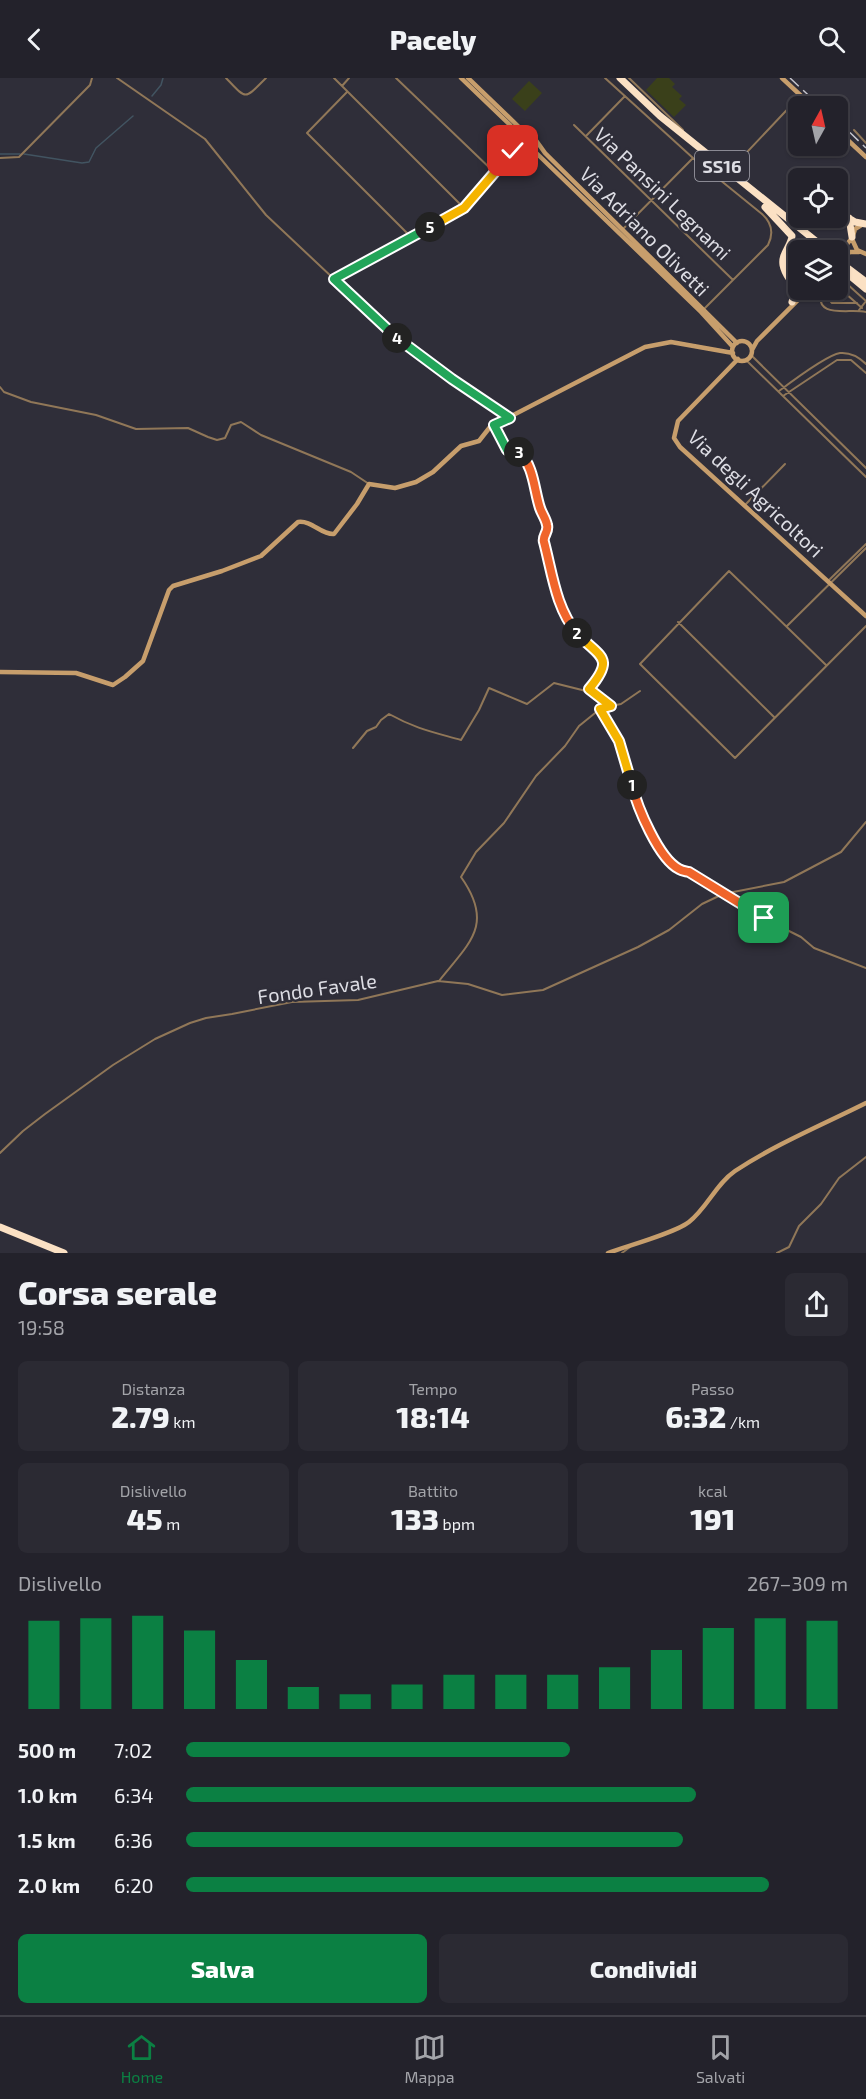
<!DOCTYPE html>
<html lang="it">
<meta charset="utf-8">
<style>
:root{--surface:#23222b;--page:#2b2a33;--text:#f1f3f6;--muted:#a3a4a9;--line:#403f47;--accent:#0b8043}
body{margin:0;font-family:"Exo 2",sans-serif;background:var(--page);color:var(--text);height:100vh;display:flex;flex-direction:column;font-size:22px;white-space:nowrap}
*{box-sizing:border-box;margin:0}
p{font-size:20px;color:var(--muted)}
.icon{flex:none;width:33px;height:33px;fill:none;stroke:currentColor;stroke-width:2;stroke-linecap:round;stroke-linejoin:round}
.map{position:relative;height:1175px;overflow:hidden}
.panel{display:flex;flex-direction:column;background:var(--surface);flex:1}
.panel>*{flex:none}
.needle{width:39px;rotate:8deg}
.fabs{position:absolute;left:788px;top:18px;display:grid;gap:12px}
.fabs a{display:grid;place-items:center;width:60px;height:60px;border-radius:9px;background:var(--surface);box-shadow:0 2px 4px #0004,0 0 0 2px var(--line);font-size:30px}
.pin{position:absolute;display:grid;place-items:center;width:51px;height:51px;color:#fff;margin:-26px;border-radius:12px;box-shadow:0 3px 9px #0006}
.km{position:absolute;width:30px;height:30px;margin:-15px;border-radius:50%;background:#222;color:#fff;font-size:16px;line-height:30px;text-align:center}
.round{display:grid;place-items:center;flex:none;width:63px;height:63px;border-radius:9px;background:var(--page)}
.head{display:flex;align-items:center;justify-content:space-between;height:102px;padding:0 18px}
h1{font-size:33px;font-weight:800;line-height:45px}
.figures{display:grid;grid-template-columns:repeat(3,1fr);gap:9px;height:102px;padding:6px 18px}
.figures div{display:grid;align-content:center;border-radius:9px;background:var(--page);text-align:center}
.figures b{font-size:30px;font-weight:800}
.figures small{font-size:16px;font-weight:400}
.figures p{font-size:16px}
.chart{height:168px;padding:12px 18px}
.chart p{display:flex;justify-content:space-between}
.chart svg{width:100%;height:108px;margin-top:6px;stroke:var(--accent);stroke-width:6}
.cta{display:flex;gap:12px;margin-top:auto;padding:12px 18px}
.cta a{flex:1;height:69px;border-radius:9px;background:var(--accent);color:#fff;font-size:24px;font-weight:800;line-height:69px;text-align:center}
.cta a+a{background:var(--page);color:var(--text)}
ul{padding:0 18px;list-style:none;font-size:20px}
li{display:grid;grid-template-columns:96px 72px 1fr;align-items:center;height:45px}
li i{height:15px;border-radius:8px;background:var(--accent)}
header{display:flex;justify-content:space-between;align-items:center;height:78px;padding:0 18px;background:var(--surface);font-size:27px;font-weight:800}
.menu{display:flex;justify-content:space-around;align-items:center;height:84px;border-top:2px solid var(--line);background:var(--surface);font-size:16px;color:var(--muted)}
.menu a{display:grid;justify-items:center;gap:3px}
.menu .current{color:var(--accent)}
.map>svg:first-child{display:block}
.pitch{fill:#3a401a}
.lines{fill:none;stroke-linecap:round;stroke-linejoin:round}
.stream{stroke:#425461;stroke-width:1.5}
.street{stroke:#907758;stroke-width:2}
.secondary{stroke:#c79e6c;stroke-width:4.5}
.highway{stroke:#fbe1c4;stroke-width:7}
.rail{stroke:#c6c6ce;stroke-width:1.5;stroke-dasharray:12 6;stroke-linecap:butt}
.highway-bridge{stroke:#fbe1c4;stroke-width:7}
.split-1-casing{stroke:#fff;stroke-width:12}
.split-2-casing{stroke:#fff;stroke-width:12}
.split-3-casing{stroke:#fff;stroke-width:12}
.split-4-casing{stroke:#fff;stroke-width:12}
.split-5-casing{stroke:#fff;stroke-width:12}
.split-6-casing{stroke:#fff;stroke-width:12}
.split-1{stroke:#f0652b;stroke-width:8}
.split-2{stroke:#f5b400;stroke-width:8}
.split-3{stroke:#f0652b;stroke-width:8}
.split-4{stroke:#22a559;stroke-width:8}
.split-5{stroke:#22a559;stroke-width:8}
.split-6{stroke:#f5b400;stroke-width:8}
.labels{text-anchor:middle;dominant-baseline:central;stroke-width:5;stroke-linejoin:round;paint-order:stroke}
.shield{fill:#2f2e39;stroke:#a9a8b1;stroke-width:1.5}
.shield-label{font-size:18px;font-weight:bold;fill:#dddde4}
.street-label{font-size:20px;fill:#dddde4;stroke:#2f2e39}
</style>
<header><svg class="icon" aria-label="back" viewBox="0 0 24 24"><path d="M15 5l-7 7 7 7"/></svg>Pacely<svg class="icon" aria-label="search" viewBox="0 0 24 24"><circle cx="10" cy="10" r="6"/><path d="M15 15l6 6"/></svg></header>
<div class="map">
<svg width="866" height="1175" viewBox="0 0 866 1175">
<rect width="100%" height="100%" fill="#2f2e39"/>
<path class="pitch" d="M657,0H669L675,6L672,9L682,18L679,21L686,27L674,39L646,12Z
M529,3L542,15L525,33L512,21Z"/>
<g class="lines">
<path class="stream" d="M152,18L161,7L163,0
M0,76H20
M24,76L82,85L89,84L96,70L133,38"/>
<path class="street" d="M117,0L205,61L266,137L384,248L452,301L507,338
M226,0C247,22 244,22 266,0
M334,0L463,129
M396,0L495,95
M605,0L693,80L762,136C772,145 774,155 768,167L703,232
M629,0L683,52
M342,8L349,0
M347,14L307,55L411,159
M574,47L733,202
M854,52L866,65
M586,58L625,18
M0,80L19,79L90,7L92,0
M730,90L731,91L800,18
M622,152L693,80
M334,201L464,130L519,66
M837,201L846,205L866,223L859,232
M837,208L862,230
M821,212C814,242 849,230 866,234
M829,212L827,219L832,225H857
M751,277L866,390
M746,282L866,399
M0,309L4,314L31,324L96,337L136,351L188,350L208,359L217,362L225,360L231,347L241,344L261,357L351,394L369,406
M779,313C791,304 827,277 840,275C851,274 859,279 866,286
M783,318L837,282H851L866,295
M494,347L507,372C511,373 516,372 520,375C534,386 535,414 540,430C542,436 546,441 547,447C549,454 542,458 544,464C551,490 556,518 567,543C581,574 626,569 589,611L611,628L600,631C606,642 613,652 619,663C626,679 629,696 633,712C640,737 663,787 689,794L763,840L801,859L814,870L866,890
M744,428L785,386
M828,503L866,466
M678,544L774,639
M787,548L866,470
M826,587L729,493L640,586L735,680L866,548
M611,628L621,626L640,613
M353,670L367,653L376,649L381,642L389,636C416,651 433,654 461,662L479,632L489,610L527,626L554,605L586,613L589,611
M439,903C469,865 495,847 461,799L476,774L504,745L536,698L565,668L579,648L600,631
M0,1075L23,1053L45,1036L113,987L155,961L190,945L206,940L232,936L292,924L358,922L438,903L468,906L502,917L543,912L638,869L669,852L702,826L723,816L784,804L841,774L866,744
M622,1175L630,1169
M777,1175L789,1169L799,1148L821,1126L839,1100L866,1079"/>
<path class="secondary" d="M461,0L510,47L516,57
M468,0L521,51
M782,0L812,28
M517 59a9 9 0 1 1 18 0a9 9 0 1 1-18 0Z
M837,52L866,79
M535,61L545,75L737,265
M529,68L701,234L733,269
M863,146L855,151L852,161L857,172L866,176
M838,178L851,161
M837,182L850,174H859
M732 273a10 10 0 1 1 20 0a10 10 0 1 1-20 0Z
M752,272L757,263L808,212
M738,281L678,343L674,360L680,369L866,538
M0,594L76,595L113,607L125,599L143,583L169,512L173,508L222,493L261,478L298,444C312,442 321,457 334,456L357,426L369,406L395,410L416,404L433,394L461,368L479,363L490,349L645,269L671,264L733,275
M608,1175C627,1168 675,1155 689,1144C707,1130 716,1106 735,1093C776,1066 822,1047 866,1025"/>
<path class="highway" d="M620,0L660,38L827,172
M765,129L792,158C791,168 781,176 783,187C786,203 799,204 792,224
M837,133L855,144L866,146
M849,140L852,159
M795,146C804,150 810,146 816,140
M809,164L819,172
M789,171L800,167L814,172
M837,187L866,211
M845,188L866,204
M0,1149L64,1175"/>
<path class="rail" d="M790,0L820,28
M837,42L866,70"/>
<path class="highway-bridge" d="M837,181L845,188"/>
</g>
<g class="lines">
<g class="split-1-casing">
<path id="split-1" d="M632,707C637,729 659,781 679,791C682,793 685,793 689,794L764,840"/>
</g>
<g class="split-2-casing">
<path id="split-2" d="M577,555C598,579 617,578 589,611L611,628L600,631L619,663L632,707"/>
</g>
<g class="split-3-casing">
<path id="split-3" d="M519,374C534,388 534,412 540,430C542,436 546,441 547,447C549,454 542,458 544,464C552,494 556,531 577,555"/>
</g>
<g class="split-4-casing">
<path id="split-4" d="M397,260L452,301L510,340L494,347L507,372L519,374"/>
</g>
<g class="split-5-casing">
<path id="split-5" d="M397,260L334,201L430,149"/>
</g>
<g class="split-6-casing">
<path id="split-6" d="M430,149L464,130L513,73"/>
</g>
<use href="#split-1" class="split-1"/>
<use href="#split-2" class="split-2"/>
<use href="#split-3" class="split-3"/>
<use href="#split-4" class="split-4"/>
<use href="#split-5" class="split-5"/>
<use href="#split-6" class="split-6"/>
</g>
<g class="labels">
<rect class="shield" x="695" y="73" width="54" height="30" rx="4.5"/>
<g class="shield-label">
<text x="722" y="88">SS16</text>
</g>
<g class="street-label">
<text transform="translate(663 115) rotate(44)">Via Pansini Legnami</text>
<text transform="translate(645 153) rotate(45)">Via Adriano Olivetti</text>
<text transform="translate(756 415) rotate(43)">Via degli Agricoltori</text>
<text transform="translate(317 910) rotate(-8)">Fondo Favale</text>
</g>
</g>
</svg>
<div class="fabs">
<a><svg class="needle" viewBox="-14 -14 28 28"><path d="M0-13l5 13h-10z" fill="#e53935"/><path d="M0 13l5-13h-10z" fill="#a3a4a9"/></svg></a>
<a><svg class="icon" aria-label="locate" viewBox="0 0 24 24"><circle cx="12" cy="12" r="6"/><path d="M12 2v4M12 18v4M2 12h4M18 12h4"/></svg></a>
<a><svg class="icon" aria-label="layers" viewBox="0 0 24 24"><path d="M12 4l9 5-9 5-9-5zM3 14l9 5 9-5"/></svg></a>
</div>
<div class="pin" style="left:764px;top:840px;background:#1e9e55"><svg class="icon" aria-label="arrive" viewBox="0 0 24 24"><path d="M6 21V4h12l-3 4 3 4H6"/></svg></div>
<div class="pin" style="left:513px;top:73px;background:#d93025"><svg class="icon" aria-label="check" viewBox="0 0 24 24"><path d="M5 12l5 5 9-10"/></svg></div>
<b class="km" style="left:632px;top:707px">1</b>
<b class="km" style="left:577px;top:555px">2</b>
<b class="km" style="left:519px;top:374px">3</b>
<b class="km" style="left:397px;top:260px">4</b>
<b class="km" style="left:430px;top:149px">5</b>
</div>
<section class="panel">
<div class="head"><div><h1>Corsa serale</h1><p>19:58</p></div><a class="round"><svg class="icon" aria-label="share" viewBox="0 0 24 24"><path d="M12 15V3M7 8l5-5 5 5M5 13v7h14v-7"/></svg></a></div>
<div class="figures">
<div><p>Distanza</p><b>2.79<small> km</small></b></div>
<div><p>Tempo</p><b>18:14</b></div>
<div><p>Passo</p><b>6:32<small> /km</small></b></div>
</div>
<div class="figures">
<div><p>Dislivello</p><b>45<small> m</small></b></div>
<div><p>Battito</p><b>133<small> bpm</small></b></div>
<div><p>kcal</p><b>191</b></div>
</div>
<div class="chart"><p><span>Dislivello</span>267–309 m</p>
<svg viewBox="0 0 160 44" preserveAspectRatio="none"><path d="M5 44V8M15 44V7M25 44V6M35 44V12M45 44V24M55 44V35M65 44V38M75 44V34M85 44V30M95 44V30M105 44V30M115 44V27M125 44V20M135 44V11M145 44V7M155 44V8"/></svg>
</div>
<ul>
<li><b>500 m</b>7:02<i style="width:58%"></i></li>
<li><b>1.0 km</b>6:34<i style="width:77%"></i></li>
<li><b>1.5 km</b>6:36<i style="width:75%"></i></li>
<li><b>2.0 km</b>6:20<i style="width:88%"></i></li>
</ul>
<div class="cta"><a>Salva</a><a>Condividi</a></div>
</section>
<nav class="menu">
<a class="current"><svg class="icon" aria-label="home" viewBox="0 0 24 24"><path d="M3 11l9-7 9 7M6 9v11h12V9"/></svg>Home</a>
<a><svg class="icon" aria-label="map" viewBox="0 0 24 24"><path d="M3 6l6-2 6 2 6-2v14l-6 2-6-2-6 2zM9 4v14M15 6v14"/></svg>Mappa</a>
<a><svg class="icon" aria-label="saved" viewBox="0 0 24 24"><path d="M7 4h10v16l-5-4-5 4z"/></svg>Salvati</a>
</nav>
